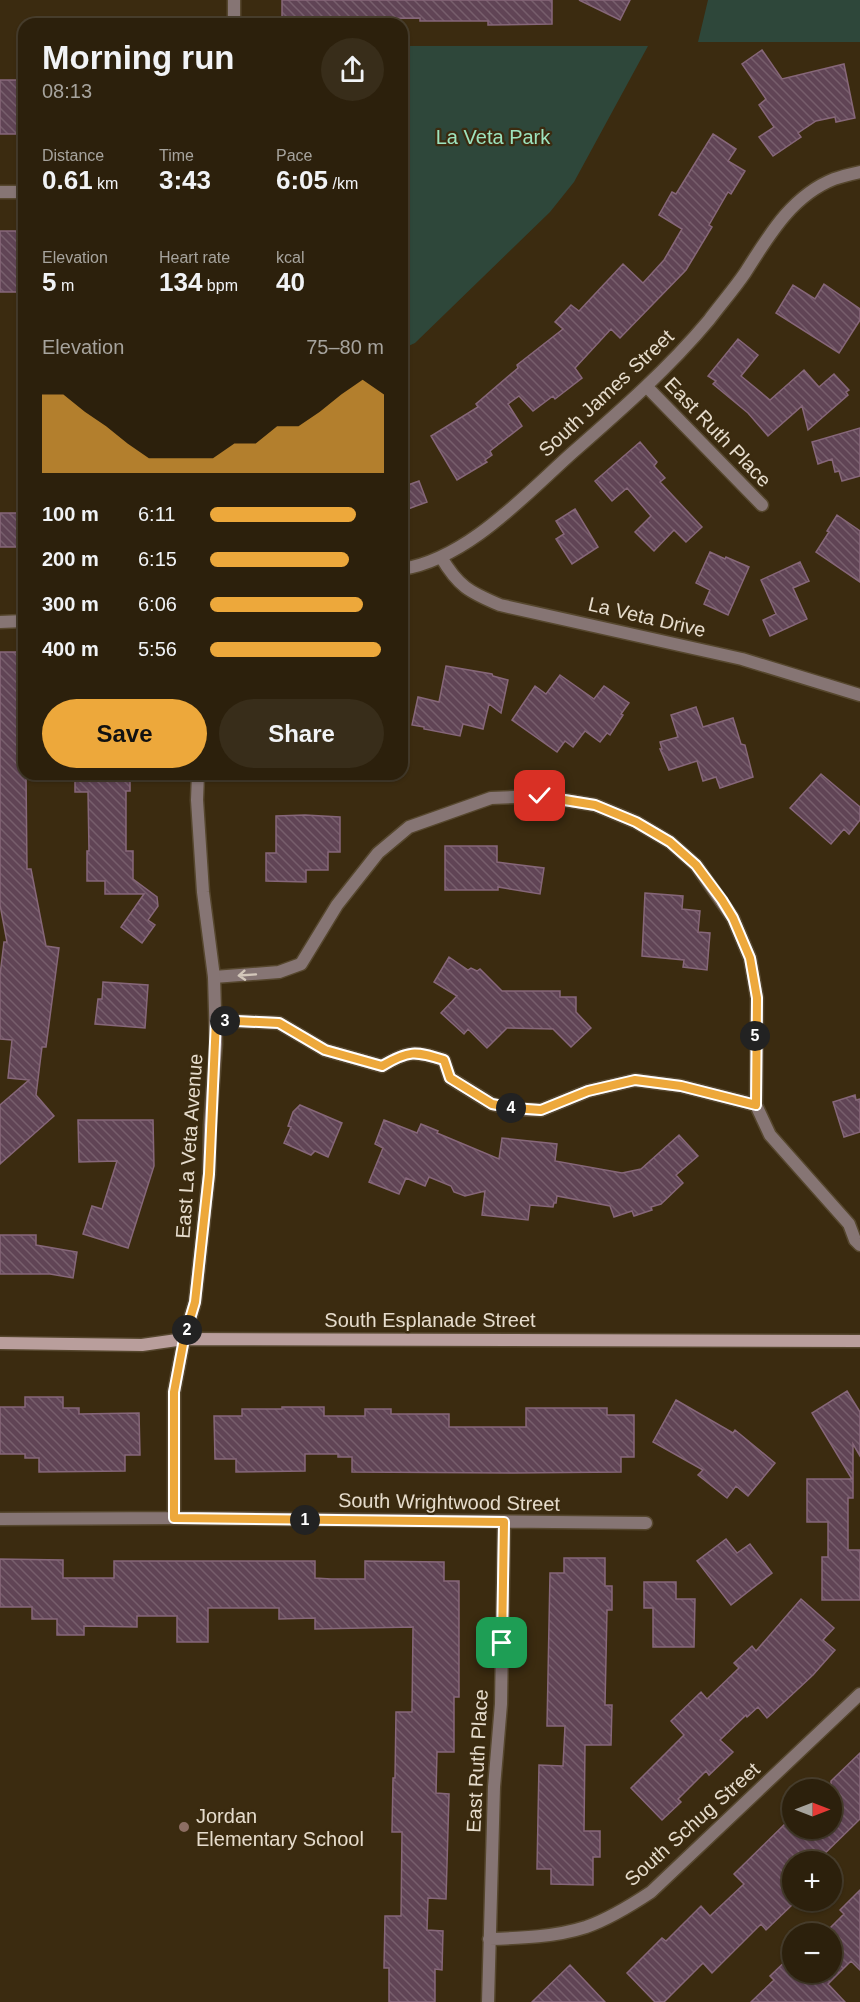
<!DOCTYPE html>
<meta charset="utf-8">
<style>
:root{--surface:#2c200c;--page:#382d1a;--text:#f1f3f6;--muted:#a6a39d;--line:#483e2d;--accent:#eda83b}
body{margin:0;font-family:Arial,sans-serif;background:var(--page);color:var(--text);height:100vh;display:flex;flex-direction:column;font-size:22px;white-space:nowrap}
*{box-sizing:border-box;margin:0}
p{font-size:20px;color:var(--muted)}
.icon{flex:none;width:33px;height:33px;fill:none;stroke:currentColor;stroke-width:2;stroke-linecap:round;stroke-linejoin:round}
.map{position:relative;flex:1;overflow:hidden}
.drawer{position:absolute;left:18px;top:18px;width:390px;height:762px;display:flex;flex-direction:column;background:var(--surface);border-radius:18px;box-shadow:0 2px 4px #0004,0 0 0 2px var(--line)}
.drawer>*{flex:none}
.needle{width:39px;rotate:90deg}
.buttons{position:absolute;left:782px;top:1779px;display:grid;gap:12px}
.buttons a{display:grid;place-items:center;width:60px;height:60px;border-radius:50%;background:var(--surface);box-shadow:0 2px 4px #0004,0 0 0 2px var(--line);font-size:30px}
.pin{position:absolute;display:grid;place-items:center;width:51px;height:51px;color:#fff;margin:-26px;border-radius:12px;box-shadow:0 3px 9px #0006}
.km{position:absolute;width:30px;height:30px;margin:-15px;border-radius:50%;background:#222;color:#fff;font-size:16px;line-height:30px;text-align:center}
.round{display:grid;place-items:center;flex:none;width:63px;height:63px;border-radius:32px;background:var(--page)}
.head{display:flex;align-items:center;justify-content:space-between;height:102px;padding:0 24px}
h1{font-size:33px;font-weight:700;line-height:45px}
.metrics{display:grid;grid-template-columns:repeat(3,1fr);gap:9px;height:102px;padding:6px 24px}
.metrics div{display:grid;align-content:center}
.metrics b{font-size:26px;font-weight:700}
.metrics small{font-size:16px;font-weight:400}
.metrics p{font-size:16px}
.chart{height:168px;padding:12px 24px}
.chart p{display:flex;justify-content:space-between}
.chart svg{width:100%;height:108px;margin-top:6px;fill:var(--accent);opacity:.7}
.button{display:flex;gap:12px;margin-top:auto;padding:12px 24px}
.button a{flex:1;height:69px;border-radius:36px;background:var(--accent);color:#111;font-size:24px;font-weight:700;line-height:69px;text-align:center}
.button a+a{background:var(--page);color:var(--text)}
ul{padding:0 24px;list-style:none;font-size:20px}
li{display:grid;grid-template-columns:96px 72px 1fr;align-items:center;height:45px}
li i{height:15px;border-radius:8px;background:var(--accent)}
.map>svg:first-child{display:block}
.park{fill:#2e473a}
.building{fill:url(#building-back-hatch);stroke:#866779;stroke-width:1.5}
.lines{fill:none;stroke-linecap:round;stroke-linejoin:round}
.minor-casing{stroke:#56472e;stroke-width:15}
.tertiary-casing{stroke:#56472e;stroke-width:15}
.secondary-casing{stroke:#56472e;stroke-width:15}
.minor{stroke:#867574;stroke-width:12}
.tertiary{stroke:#867574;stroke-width:12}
.secondary{stroke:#b99e9c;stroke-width:12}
.oneway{stroke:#d3c7ba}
.route-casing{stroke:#fff;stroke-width:12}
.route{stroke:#eda83b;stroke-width:8}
.education-dot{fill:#8d6e63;stroke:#3b2b10;stroke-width:2}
.labels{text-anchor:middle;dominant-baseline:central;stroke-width:4.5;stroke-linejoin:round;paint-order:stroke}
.park-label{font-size:20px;fill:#9de3be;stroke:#3b2b10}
.street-label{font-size:20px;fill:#e6dccc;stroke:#3b2b10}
.poi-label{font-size:20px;fill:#e6dccc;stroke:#3b2b10;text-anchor:start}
</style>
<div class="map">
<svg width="860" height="2002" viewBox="0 0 860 2002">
<defs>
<pattern id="building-back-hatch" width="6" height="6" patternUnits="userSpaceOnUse" patternTransform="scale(1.5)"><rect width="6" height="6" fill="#604455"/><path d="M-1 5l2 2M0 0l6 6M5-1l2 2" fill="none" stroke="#775e6c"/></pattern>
</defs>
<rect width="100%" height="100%" fill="#3b2b10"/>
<path class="park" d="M708,0H860V42H698Z
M402,46H648L574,182L550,212L415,343L402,349Z"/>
<path class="building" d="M282,0H552V24L488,25V21H420V18L302,19V21H282Z
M579,0H630L620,20Z
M762,50L782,79L844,64L855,118L836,122L835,117L816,121L798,133L801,137L773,156L759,137L774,127L759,105L766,99L742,64Z
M0,80H24V134H0Z
M713,134L736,149L728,161L745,171L731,194L728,192L709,225L712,227L686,270L620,338L611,329L575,368L582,378L555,399L553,396L533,411L519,396L508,404L522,426L490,451L492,455L485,460L487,462L457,480L431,436L478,407L476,404L518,368L517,365L563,329L555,322L571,305L579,311L623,264L643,283L664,260L682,229L659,215L672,192L676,194Z
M0,231H24V277H21V292H0Z
M824,284L860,309V320L839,353L776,313L793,285L815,299Z
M738,339L758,355L741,376L770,400L804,370L819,387L834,374L849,390L846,392L848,395L808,430L802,406L768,436L748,413L713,384L716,381L708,376Z
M860,428V476L842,481L839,471L835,472L832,459L818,464L812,442Z
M640,442L657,462L654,466L665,478L660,482L702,527L686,542L674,530L654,551L635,532L651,516L627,488L612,501L595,481Z
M419,481L427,502L408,509L407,503L402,505V487Z
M575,509L598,547L572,564L556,539L564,534L556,521Z
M0,513H24V547H0Z
M837,515L860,531V582L816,552L829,532L827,531Z
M710,552L725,559L726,557L749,567L728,615L704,604L710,590L696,583Z
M800,562L809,581L793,588L807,619L770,636L763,620L776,614L761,580Z
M0,652H24V774H26L27,869H31L46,946L59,948L46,1047H42L36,1095L54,1116L0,1164V1105L29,1080L8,1078L12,1040L0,1039V975L4,942H7L0,905Z
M446,666L492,674L493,676L508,680L501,713L489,704L483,729L463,724L460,736L424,729V727L412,725L418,697L439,702Z
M560,675L594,699L604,686L629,703L621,714L623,715L610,735L607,733L600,742L585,731L573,747L565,741L557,752L512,720L535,686L546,694Z
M696,707L703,727L733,718L741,744L745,745L753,777L720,788L716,777L703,781L697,761L669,770L660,749H662L660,742L678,737L671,715Z
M75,774H130V791H126V851H133V879L157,897L158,906L148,920L155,925L142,943L121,927L144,894H105V881H87V851H89L88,792H75Z
M821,774L860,807V820L849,834L844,829L831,844L790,808Z
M305,815L340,817V852H328V870H306V882L266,881V853H276V816Z
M445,846H497V862L544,868L540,894L498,887V890H445Z
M645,893L683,896L682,909L700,911L698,932L710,933L707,970L683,967L684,960L642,956Z
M449,957L468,970L471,968L477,971L480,969L502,991H560V997H576V1012L591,1028L571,1047L553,1029L507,1028L487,1048L468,1029L464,1034L441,1013L457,996L434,982Z
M103,982L148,985L145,1028L95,1024L98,999H102Z
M855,1095L856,1100L860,1099V1132L844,1137L833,1102Z
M300,1105L342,1123L328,1157L315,1151L311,1155L284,1143L291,1127L288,1126L293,1112Z
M78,1120H153L154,1166L128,1248L83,1234L92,1206L102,1209L117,1161L79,1162Z
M384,1120L417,1133L421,1124L438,1131L437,1133L499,1159L502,1138L557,1144L555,1161L622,1173L641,1169L679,1135L698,1156L676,1175L683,1183L661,1204L651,1207L652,1210L634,1216L632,1211L614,1217L610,1206L557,1196L556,1203H554L553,1207L530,1205L528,1220L482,1215L485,1191L465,1196L454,1192L451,1186L429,1177L425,1186L406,1178L399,1194L369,1182L383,1148L375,1144Z
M0,1235H36V1245L77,1252L73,1278L50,1274H0Z
M847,1391L860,1412V1456L853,1444V1498H848V1550H860V1600H822V1557H828V1522H807V1479H852L812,1413Z
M25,1397H63V1408H79V1414L139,1413L140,1455H125V1471L39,1472V1458H25V1454H0V1407H25Z
M676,1400L733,1433L735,1430L775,1463L748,1496L736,1486L727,1498L698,1475L703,1470L653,1442Z
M282,1407H324V1416H365V1409H391V1414H449V1427H526V1408H607V1415H634V1457H621V1472L513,1473L352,1472V1457H338V1454H305V1471L236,1472V1459H215L214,1416H242V1409H282Z
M726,1539L737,1553L750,1544L772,1573L731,1605L697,1561Z
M564,1558H605V1586H612V1610H607L605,1705H612L611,1745H585L584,1831H600V1857H593V1885L551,1884V1869H537L539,1765L563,1766L565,1726H547L550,1573H564Z
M0,1559L63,1560V1578H114V1561H315V1578L331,1579H365V1561L444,1562V1581H459V1697H454V1752H437L436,1793L449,1794L446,1899L428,1898L427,1930L443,1931L442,1970L435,1969V2002H389V1968H384L385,1916H401L402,1832H392L393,1778H395L396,1712H412L413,1627L315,1629V1618L279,1619V1608H208V1642H177V1616H137V1627L84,1626V1635H57V1619H32V1607H0Z
M644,1582H676V1599H695L694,1647H653V1608H644Z
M801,1599L834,1628L823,1640L835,1650L813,1675L767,1718L758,1707L747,1717L746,1715L720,1740L733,1752L709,1775L706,1771L678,1799L681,1802L662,1820L631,1788L684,1735L671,1721L701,1692L707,1699L739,1668L734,1663L752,1646L756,1651Z
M860,1753V1819L816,1862H792V1905L766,1930L761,1924L712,1973L703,1963L664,2002H655L627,1973L662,1938L666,1941L701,1906L710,1916L744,1884L734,1874L792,1817V1828H831V1781Z
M860,1890V1970L851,1961L828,1984L845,2002H751L774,1980L770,1976L792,1955V1972H831V1934L825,1933L844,1914L840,1910Z
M570,1965L605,2002H532Z"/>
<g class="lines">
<g class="minor-casing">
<path id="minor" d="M0,192H24
M647,387L762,505
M441,557C458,586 469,592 500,605L742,659L860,695
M402,569C467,559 525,495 572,453C620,411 668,369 709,320C721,304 734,289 745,273C768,237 791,196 834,179C842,176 851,174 860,172
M0,622L24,621
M214,977L279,972L301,964L337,905L378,853L409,827L491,798L540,796L595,805L636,822L670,842L696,865L733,918L750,958L757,998L756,1105L770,1135L849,1224L855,1240L860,1245
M216,1020L279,1023L325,1050L382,1066C409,1050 415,1051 444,1060L450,1078L492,1104L513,1109L541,1110L588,1091L635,1080L681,1086L756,1105
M174,1518V1392L184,1339
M0,1519L174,1518L646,1523
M489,1939C521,1938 555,1937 586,1927C609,1919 630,1906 651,1892L860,1694
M488,2002L494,1787L501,1704L504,1522"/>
</g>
<g class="tertiary-casing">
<path id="tertiary" d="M234,24V0
M184,1339L195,1302L209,1174L210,1125L216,1044L214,977L203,892L197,800L198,774"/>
</g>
<g class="secondary-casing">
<path id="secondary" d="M0,1343L142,1345L184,1339L860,1341"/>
</g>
<use href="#minor" class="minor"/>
<use href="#tertiary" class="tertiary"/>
<use href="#secondary" class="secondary"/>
</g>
<defs><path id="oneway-shaft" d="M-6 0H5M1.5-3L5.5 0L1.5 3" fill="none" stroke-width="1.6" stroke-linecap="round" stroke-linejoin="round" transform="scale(1.5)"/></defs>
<use class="oneway" href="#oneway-shaft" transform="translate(247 975) rotate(176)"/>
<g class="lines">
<g class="route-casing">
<path id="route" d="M502,1643L504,1522L174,1518V1392L184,1339L195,1302L209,1174L216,1020L279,1023L325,1050L382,1066C409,1050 415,1051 444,1060L450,1078L492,1104L513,1108L541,1110L588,1091L635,1080L681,1086L756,1105L757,998L750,958L733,918L722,900L696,865L670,842L636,822L595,805L540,796"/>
</g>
<use href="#route" class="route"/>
</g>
<circle class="education-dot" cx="184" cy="1827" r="6"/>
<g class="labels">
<g class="park-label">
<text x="493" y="137">La Veta Park</text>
</g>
<g class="street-label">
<text transform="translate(606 393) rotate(-43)">South James Street</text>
<text transform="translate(718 432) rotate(46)">East Ruth Place</text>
<text transform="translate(647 617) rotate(13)">La Veta Drive</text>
<text transform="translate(189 1146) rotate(-86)">East La Veta Avenue</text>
<text x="430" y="1320">South Esplanade Street</text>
<text transform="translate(449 1502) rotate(1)">South Wrightwood Street</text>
<text transform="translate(477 1761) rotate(-87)">East Ruth Place</text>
<text transform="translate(692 1824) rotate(-42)">South Schug Street</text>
</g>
<g class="poi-label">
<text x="196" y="1816">Jordan<tspan x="196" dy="23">Elementary School</tspan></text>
</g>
</g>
</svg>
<div class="buttons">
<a><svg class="needle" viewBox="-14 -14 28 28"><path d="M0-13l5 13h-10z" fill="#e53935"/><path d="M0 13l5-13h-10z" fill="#a6a39d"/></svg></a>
<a>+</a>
<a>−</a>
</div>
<div class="pin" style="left:502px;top:1643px;background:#1e9e55"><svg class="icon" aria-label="arrive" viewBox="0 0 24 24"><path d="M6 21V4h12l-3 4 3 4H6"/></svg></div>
<div class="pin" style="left:540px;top:796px;background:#d93025"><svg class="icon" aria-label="check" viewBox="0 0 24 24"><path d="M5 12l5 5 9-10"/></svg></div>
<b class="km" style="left:305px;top:1520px">1</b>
<b class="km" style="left:187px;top:1330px">2</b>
<b class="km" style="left:225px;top:1021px">3</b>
<b class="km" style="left:511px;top:1108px">4</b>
<b class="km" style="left:755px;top:1036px">5</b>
<section class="drawer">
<div class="head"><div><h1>Morning run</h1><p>08:13</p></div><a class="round"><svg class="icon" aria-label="share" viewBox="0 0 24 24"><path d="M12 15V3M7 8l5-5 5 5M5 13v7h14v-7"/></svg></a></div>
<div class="metrics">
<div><p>Distance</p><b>0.61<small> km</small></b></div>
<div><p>Time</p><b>3:43</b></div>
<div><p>Pace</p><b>6:05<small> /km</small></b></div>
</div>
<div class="metrics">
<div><p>Elevation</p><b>5<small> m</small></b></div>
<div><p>Heart rate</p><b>134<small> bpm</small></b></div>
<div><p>kcal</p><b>40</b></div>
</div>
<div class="chart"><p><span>Elevation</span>75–80 m</p>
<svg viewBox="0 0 160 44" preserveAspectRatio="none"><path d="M0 44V12L10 12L20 19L30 25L40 32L50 38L60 38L70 38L80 38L90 32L100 32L110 25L120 25L130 19L140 12L150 6L160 12V44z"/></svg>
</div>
<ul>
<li><b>100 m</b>6:11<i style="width:84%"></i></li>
<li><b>200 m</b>6:15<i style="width:80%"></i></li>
<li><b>300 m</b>6:06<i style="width:88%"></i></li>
<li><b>400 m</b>5:56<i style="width:98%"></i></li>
</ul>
<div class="button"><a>Save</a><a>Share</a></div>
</section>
</div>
